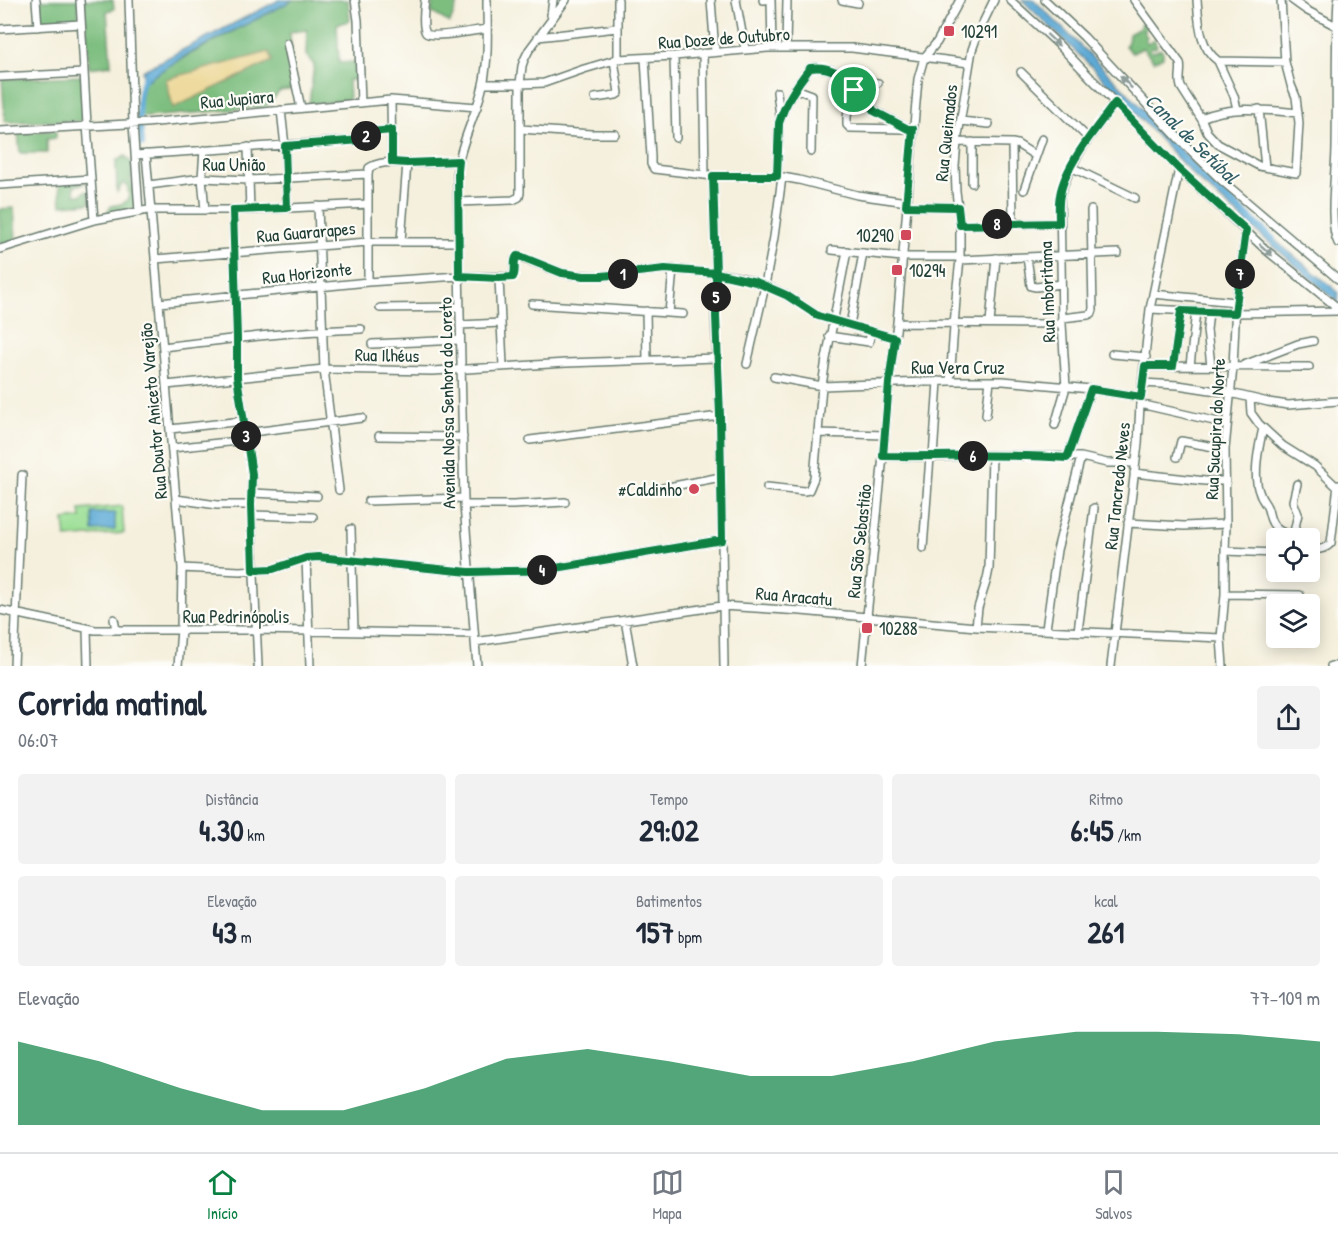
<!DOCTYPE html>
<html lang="pt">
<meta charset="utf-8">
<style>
:root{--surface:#fff;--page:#f2f2f3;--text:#1f2937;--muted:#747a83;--line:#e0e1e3;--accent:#0b8043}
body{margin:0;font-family:"Patrick Hand",sans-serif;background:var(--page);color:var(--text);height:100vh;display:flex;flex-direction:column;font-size:22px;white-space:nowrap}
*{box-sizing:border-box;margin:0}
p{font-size:20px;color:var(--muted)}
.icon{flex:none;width:33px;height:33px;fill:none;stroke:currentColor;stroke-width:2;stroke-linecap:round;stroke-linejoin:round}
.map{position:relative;height:666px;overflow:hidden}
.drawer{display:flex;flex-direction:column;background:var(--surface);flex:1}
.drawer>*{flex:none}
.fabs{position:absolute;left:1266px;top:528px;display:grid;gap:12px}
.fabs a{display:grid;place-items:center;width:54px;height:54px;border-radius:6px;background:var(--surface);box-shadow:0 3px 15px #0003;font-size:30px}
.pin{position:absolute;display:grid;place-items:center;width:51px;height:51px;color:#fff;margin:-26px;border:3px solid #fff;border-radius:50%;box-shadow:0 2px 6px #0007}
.km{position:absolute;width:30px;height:30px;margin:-15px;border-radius:50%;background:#222;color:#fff;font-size:16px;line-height:30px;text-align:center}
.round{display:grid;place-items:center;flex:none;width:63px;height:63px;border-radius:6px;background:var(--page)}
.summary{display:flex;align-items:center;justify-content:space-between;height:102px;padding:0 18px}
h1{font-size:33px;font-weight:800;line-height:45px}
.metrics{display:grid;grid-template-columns:repeat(3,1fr);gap:9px;height:102px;padding:6px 18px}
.metrics div{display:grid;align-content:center;border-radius:6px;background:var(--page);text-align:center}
.metrics b{font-size:30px;font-weight:800}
.metrics small{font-size:16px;font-weight:400}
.metrics p{font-size:16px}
.chart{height:168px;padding:12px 18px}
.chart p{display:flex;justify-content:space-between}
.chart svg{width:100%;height:108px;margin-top:6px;fill:var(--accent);opacity:.7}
.menu{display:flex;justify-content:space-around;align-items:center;height:84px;border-top:2px solid var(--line);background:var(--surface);font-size:16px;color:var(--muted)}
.menu a{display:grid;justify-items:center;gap:3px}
.menu .on{color:var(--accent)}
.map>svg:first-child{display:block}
.green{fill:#9cdf96;stroke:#5e8e65;stroke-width:1.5}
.forest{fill:#7dbe7f;stroke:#4e7e5a;stroke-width:1.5}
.sand{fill:#eeda9e;stroke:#868c69;stroke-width:1.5}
.water{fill:#5eabd7;stroke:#3e7486;stroke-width:1.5}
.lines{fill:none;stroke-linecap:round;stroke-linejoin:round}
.canal{stroke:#5eabd7;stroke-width:6}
.minor-casing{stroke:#6a7c6f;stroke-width:10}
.minor{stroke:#fff;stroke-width:7}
.oneway{fill:#8f9e9a}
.route-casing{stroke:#fff;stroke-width:12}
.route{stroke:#0b8043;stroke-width:8}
.poi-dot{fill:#d1495b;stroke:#fdfcf7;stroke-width:2}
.labels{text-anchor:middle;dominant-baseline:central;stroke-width:4.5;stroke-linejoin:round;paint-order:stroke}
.poi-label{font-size:18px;fill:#1f3d34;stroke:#fdfcf7;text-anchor:start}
.street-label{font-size:18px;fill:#1f3d34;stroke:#fdfcf7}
.water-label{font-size:20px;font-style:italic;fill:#325e65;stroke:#fdfcf7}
</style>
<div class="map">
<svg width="1338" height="666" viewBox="0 0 1338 666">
<rect width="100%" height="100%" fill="#fdfcf7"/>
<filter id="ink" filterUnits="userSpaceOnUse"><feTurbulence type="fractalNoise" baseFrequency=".0167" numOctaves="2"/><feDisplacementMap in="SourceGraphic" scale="12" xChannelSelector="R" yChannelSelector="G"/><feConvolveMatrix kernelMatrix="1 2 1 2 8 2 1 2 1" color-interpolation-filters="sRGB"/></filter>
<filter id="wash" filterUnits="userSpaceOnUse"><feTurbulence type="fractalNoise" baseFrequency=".008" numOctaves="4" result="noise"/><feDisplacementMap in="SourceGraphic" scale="24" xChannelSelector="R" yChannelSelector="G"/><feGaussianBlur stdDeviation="1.35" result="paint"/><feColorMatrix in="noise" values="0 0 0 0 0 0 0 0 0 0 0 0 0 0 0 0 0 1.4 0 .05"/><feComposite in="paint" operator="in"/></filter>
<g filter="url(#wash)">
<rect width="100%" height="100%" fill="#f5f0dd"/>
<path class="green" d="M122,506L124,533L66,538L64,520L81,518L80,510Z"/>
<path class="forest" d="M38,0H78L79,18L41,21Z
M84,0H113L114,9L107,11L111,65L89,68Z
M292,0H348L350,21L337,24L339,63L354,62L356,80H348L349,100L309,104L314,65L306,55L307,30L290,32L293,89L280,91L266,107L136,118L145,82L166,67Z
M433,0L458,2L450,23L431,12Z
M1148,22L1151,25L1143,31L1147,37L1145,40L1148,43L1154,39L1157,46L1155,48L1151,47L1150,50L1153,52L1161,49L1163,52V57L1154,61L1143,48L1132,53L1125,46L1128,42L1129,34L1140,28V25Z
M82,76L83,121L5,122L2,79Z
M56,131V138L47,139V153H20L18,132Z
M125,156L132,163L131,182L134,189L136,208L106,215L111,206L122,204L129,199L128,187L124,182L117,192L116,161Z
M59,181L86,183L74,186L75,195H81L85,191L89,192L90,203L61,205Z
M14,208L16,241L0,247V209Z"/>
<path class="sand" d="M269,52L272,61L173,108L166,79Z"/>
<path class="water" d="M279,0H293C244,27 190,49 145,82L142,71Z
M1022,0H1034L1124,89L1208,179L1271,237L1338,292V302L1240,217L1196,178L1092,67Z
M92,513H115V530L93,531Z"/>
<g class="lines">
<path class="canal" d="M142,144C140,122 133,90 149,72
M1203,175L1273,239"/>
</g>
</g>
<g filter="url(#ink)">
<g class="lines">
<g class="minor-casing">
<path id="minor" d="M36,0L38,27
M80,0L87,125L94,220
M129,0L133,124L139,212
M355,0L358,20L361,103
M425,0C424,7 422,28 426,33C431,39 477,30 487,29
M618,0V59
M711,0L715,52
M736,0L745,49
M763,0H765
M771,0L772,48
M842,0L858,3
M1010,0L1058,44L1179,169L1266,250L1338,308
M1045,0L1084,37L1180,140L1220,179L1338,279
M1134,0L1180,63C1182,71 1178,79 1181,87L1202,120L1207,132L1218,144L1259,166L1296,173L1299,123L1296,97L1291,85L1285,62L1281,0
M1197,0C1199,22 1199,47 1218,61
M1292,0L1306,10L1338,27
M1338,0C1335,49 1337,98 1336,147C1336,171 1328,224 1338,243
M551,15L553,0
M0,29L81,24
M538,37L617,28
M287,43L301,108
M786,48L787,0
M703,53L705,175
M674,56L676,138
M645,58L651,157V164L654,169L713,176H777L799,180L857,195L907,202
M1218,61L1285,62
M1218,61L1234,96L1237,109
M1021,72L1088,138
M0,77L84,73
M847,80L878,83
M483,84H520L544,83L584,69L618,59L674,56L768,48H852L969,63
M852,88L847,117V125L850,128L905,129
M796,89L812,95L811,152
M777,92L780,116
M595,98L616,95L619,93L614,60
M391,100L392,162
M1259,109L1265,167
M281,110L285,146L287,208
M1201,118C1233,105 1265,110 1298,113
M961,121L989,124
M521,129L591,134H615
M0,131L146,123L391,100L477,107
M957,142L1012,143L1017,144L1036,156
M972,142V183
M1012,143L1013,223
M248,147L250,210
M204,150L202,178L205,210
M146,154L182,568L181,630L178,666
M135,155L361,140L371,132L392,130
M1071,167L1135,198
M713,176L716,273L715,316L720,416L724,666
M777,176L779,123C785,103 797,84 810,68L816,67L832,70L837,73L850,82L854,90L868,102L875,111L908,129
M0,185L91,179
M149,185L202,178L249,180L368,174
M1024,190L1042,139
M458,202L513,200L519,197L520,193V84L522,66L524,60L529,50L566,0
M318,206L324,369L339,490
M906,206L958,207
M233,210L237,338V377L252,474L251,505L258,666
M960,225L1059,223
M401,241L407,163
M0,249L94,220L148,210H250L368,204
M832,250L902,257H959
M1027,257L1031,286L1036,287L1061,284
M155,259L368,242H459
M960,260L1118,253
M499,278L503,366
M368,282V174L369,168C382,160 396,163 411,163C427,163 443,162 459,161
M765,285L774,237L782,177
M1153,294L1236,302
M159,303L368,282L459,276L511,277L514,274L515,259L518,256L562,273L573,275L602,276L665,269L716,273L743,278L765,285L786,295L818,316L895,338
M532,304L683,314
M380,308L460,307
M1150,309L1235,313L1338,311
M646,311L647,360
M1209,312L1207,330L1211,366
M669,313L673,269
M1062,318L1088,315L1092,313L1093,310L1091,210
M897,323L1062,324
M990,323L996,258
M460,325L501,323
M850,325L863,253
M829,336L869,342L871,331
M372,344L460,340
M163,347C229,339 295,331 361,329
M1112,354L1146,357
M747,364L765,286
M1244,365L1298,344L1313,341
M1145,366L1309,367
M1173,366L1181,311
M1190,366L1196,311
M774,377L822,386L950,381H1003L1091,389L1141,397
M950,381L957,286L960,260V225L956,191L955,166L957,142L972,50L978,33L994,0
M1142,383L1178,385L1230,393L1268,402L1288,405L1338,401
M166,385L324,369L433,371L566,363L717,358
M1250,398L1251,413L1259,424L1283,446L1315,466L1337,487
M1140,404L1227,424
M986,415L990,381
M1055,425L1066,387L1062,324L1060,196C1070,161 1093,132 1115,103
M1263,428C1259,446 1252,477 1260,494C1261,499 1265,502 1267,507C1269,511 1269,516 1271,520C1274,529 1285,534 1293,536V538
M170,429L243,421
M245,433L362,418
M818,433L885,435
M379,436L463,437
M530,440L720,416
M172,448L247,440
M883,456L933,457L992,455L1033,456L1081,457L1107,463H1135
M933,457L938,381
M1177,457L1181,441L1225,449
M1067,458L1091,389
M1134,473L1205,481H1226
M767,487L804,491L809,490L814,478L822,386L826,359L847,251
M663,488L721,477
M252,493L317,496
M176,499L217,505H251
M368,501L464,498
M464,505H513L565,502
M252,515L313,517
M1128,523L1184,526L1226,524
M351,529L354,632
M1293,536L1298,514L1293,501L1297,484
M923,548L930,457
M1310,550C1318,549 1325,550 1331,543L1338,485
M1225,551L1276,553
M306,558L310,666
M182,568L240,571L273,569L306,558L317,557L469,572C492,572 515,570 538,571L722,540
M1225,594L1300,595
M0,610L95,630H256L474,634
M114,619L116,630
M625,620L633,666
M976,627L978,608L987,579L989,569L992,455
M87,629L88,666
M1046,629L1057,550L1081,457
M1078,631L1094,508
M475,642L722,606L801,611L976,627L1221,638
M14,666L22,475
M477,666L464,505L457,171C461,140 477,114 483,85C489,58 487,28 487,0
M862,666L883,456L889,383L897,323L918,79L924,58L937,42L960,0
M1111,666L1138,444L1140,404L1150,309L1179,169
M1223,666L1221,638L1225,594V551L1226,524L1225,449L1233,367L1236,302L1246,230
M1331,666H1338"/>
</g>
<use href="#minor" class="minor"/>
</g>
<defs><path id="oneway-solid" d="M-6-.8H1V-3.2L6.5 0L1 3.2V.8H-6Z" transform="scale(1.5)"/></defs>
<g class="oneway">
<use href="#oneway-solid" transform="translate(1053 40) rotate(43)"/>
<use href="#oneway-solid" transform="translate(1126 82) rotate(-133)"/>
<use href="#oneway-solid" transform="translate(1266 250) rotate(42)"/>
</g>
</g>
<g class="lines" filter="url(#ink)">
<g class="route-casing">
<path id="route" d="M854,90C845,74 828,65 810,68C797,84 785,103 779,123L777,176H713L716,273L665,269L602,276H584L562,273L522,257L517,256C512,262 517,271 513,277L499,278L459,276L458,171L459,161L407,163L392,162V130L371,132L361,140L285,146L287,208L233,210L237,338V377L252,474L251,505L253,570L273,569L306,558L318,557L469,572C492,572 515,570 538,571L722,540L720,416L716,316V273L756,282L786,295L818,316L895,338L889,383L883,456C944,457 1005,453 1067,458L1091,389L1141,397L1145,366H1173L1181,311L1235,313L1246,230L1179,169L1115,103C1097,127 1065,165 1060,195C1058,204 1059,214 1059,223L960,225L958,207L906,206L913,129H908L874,111L868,102L854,90"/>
</g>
<use href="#route" class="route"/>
</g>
<g class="poi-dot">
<rect x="943" y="25" width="12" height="12" rx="3"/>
<rect x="900" y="229" width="12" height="12" rx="3"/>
<rect x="891" y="264" width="12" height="12" rx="3"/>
<circle cx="694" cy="489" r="6"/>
<rect x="861" y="622" width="12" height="12" rx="3"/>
</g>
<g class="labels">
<g class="poi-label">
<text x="961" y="31">10291</text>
<text x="894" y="235" text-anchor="end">10290</text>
<text x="909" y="270">10294</text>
<text x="682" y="489" text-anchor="end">#Caldinho</text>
<text x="879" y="628">10288</text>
</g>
<g class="street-label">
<text transform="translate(724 38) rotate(-4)">Rua Doze de Outubro</text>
<text transform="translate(237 99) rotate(-5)">Rua Jupiara</text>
<text transform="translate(946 133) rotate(-84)">Rua Queimados</text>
<text x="234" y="164">Rua União</text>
<text transform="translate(306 232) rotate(-5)">Rua Guararapes</text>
<text transform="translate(307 273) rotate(-6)">Rua Horizonte</text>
<text transform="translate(1047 292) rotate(-92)">Rua Imboritama</text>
<text transform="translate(387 355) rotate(1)">Rua Ilhéus</text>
<text x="958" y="367">Rua Vera Cruz</text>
<text transform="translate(447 403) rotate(-91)">Avenida Nossa Senhora do Loreto</text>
<text transform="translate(153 411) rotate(-95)">Rua Doutor Aniceto Varejão</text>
<text transform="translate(1215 429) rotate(-87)">Rua Sucupira do Norte</text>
<text transform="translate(1117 486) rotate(-84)">Rua Tancredo Neves</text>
<text transform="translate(859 541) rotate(-84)">Rua São Sebastião</text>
<text transform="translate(794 596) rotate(5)">Rua Aracatu</text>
<text x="236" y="616">Rua Pedrinópolis</text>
</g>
<g class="water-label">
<text transform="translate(1192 138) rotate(44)">Canal de Setúbal</text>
</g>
</g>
</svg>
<div class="fabs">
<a><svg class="icon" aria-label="locate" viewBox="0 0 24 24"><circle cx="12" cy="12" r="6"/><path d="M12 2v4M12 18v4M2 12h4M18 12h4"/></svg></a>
<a><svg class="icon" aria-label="layers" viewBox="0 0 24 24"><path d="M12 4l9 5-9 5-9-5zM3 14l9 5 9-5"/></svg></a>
</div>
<div class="pin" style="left:854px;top:90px;background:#1e9e55"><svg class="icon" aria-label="arrive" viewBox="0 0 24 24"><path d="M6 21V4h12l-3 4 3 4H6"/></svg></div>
<b class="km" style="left:623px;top:274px">1</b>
<b class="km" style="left:366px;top:136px">2</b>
<b class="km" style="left:246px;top:436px">3</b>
<b class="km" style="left:542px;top:570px">4</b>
<b class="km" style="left:716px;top:297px">5</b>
<b class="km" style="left:973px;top:456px">6</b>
<b class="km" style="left:1240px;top:274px">7</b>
<b class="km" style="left:997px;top:224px">8</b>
</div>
<section class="drawer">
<div class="summary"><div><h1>Corrida matinal</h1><p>06:07</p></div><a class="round"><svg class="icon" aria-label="share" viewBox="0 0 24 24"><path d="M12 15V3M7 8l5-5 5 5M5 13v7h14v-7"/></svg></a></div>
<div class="metrics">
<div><p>Distância</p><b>4.30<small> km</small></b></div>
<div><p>Tempo</p><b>29:02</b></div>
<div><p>Ritmo</p><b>6:45<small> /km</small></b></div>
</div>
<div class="metrics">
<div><p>Elevação</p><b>43<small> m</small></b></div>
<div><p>Batimentos</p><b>157<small> bpm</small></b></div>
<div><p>kcal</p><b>261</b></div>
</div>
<div class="chart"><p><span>Elevação</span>77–109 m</p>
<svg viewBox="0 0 160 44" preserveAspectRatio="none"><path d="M0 44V10L10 18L20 29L30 38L40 38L50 29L60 17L70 13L80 18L90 24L100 24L110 18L120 10L130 6L140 6L150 7L160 10V44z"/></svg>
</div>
</section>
<nav class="menu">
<a class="on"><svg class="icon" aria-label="home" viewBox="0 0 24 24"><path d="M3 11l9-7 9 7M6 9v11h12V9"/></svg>Início</a>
<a><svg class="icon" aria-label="map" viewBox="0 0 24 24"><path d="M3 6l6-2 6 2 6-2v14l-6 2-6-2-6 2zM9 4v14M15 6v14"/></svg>Mapa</a>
<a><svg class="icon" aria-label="saved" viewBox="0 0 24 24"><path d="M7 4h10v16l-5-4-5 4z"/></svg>Salvos</a>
</nav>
